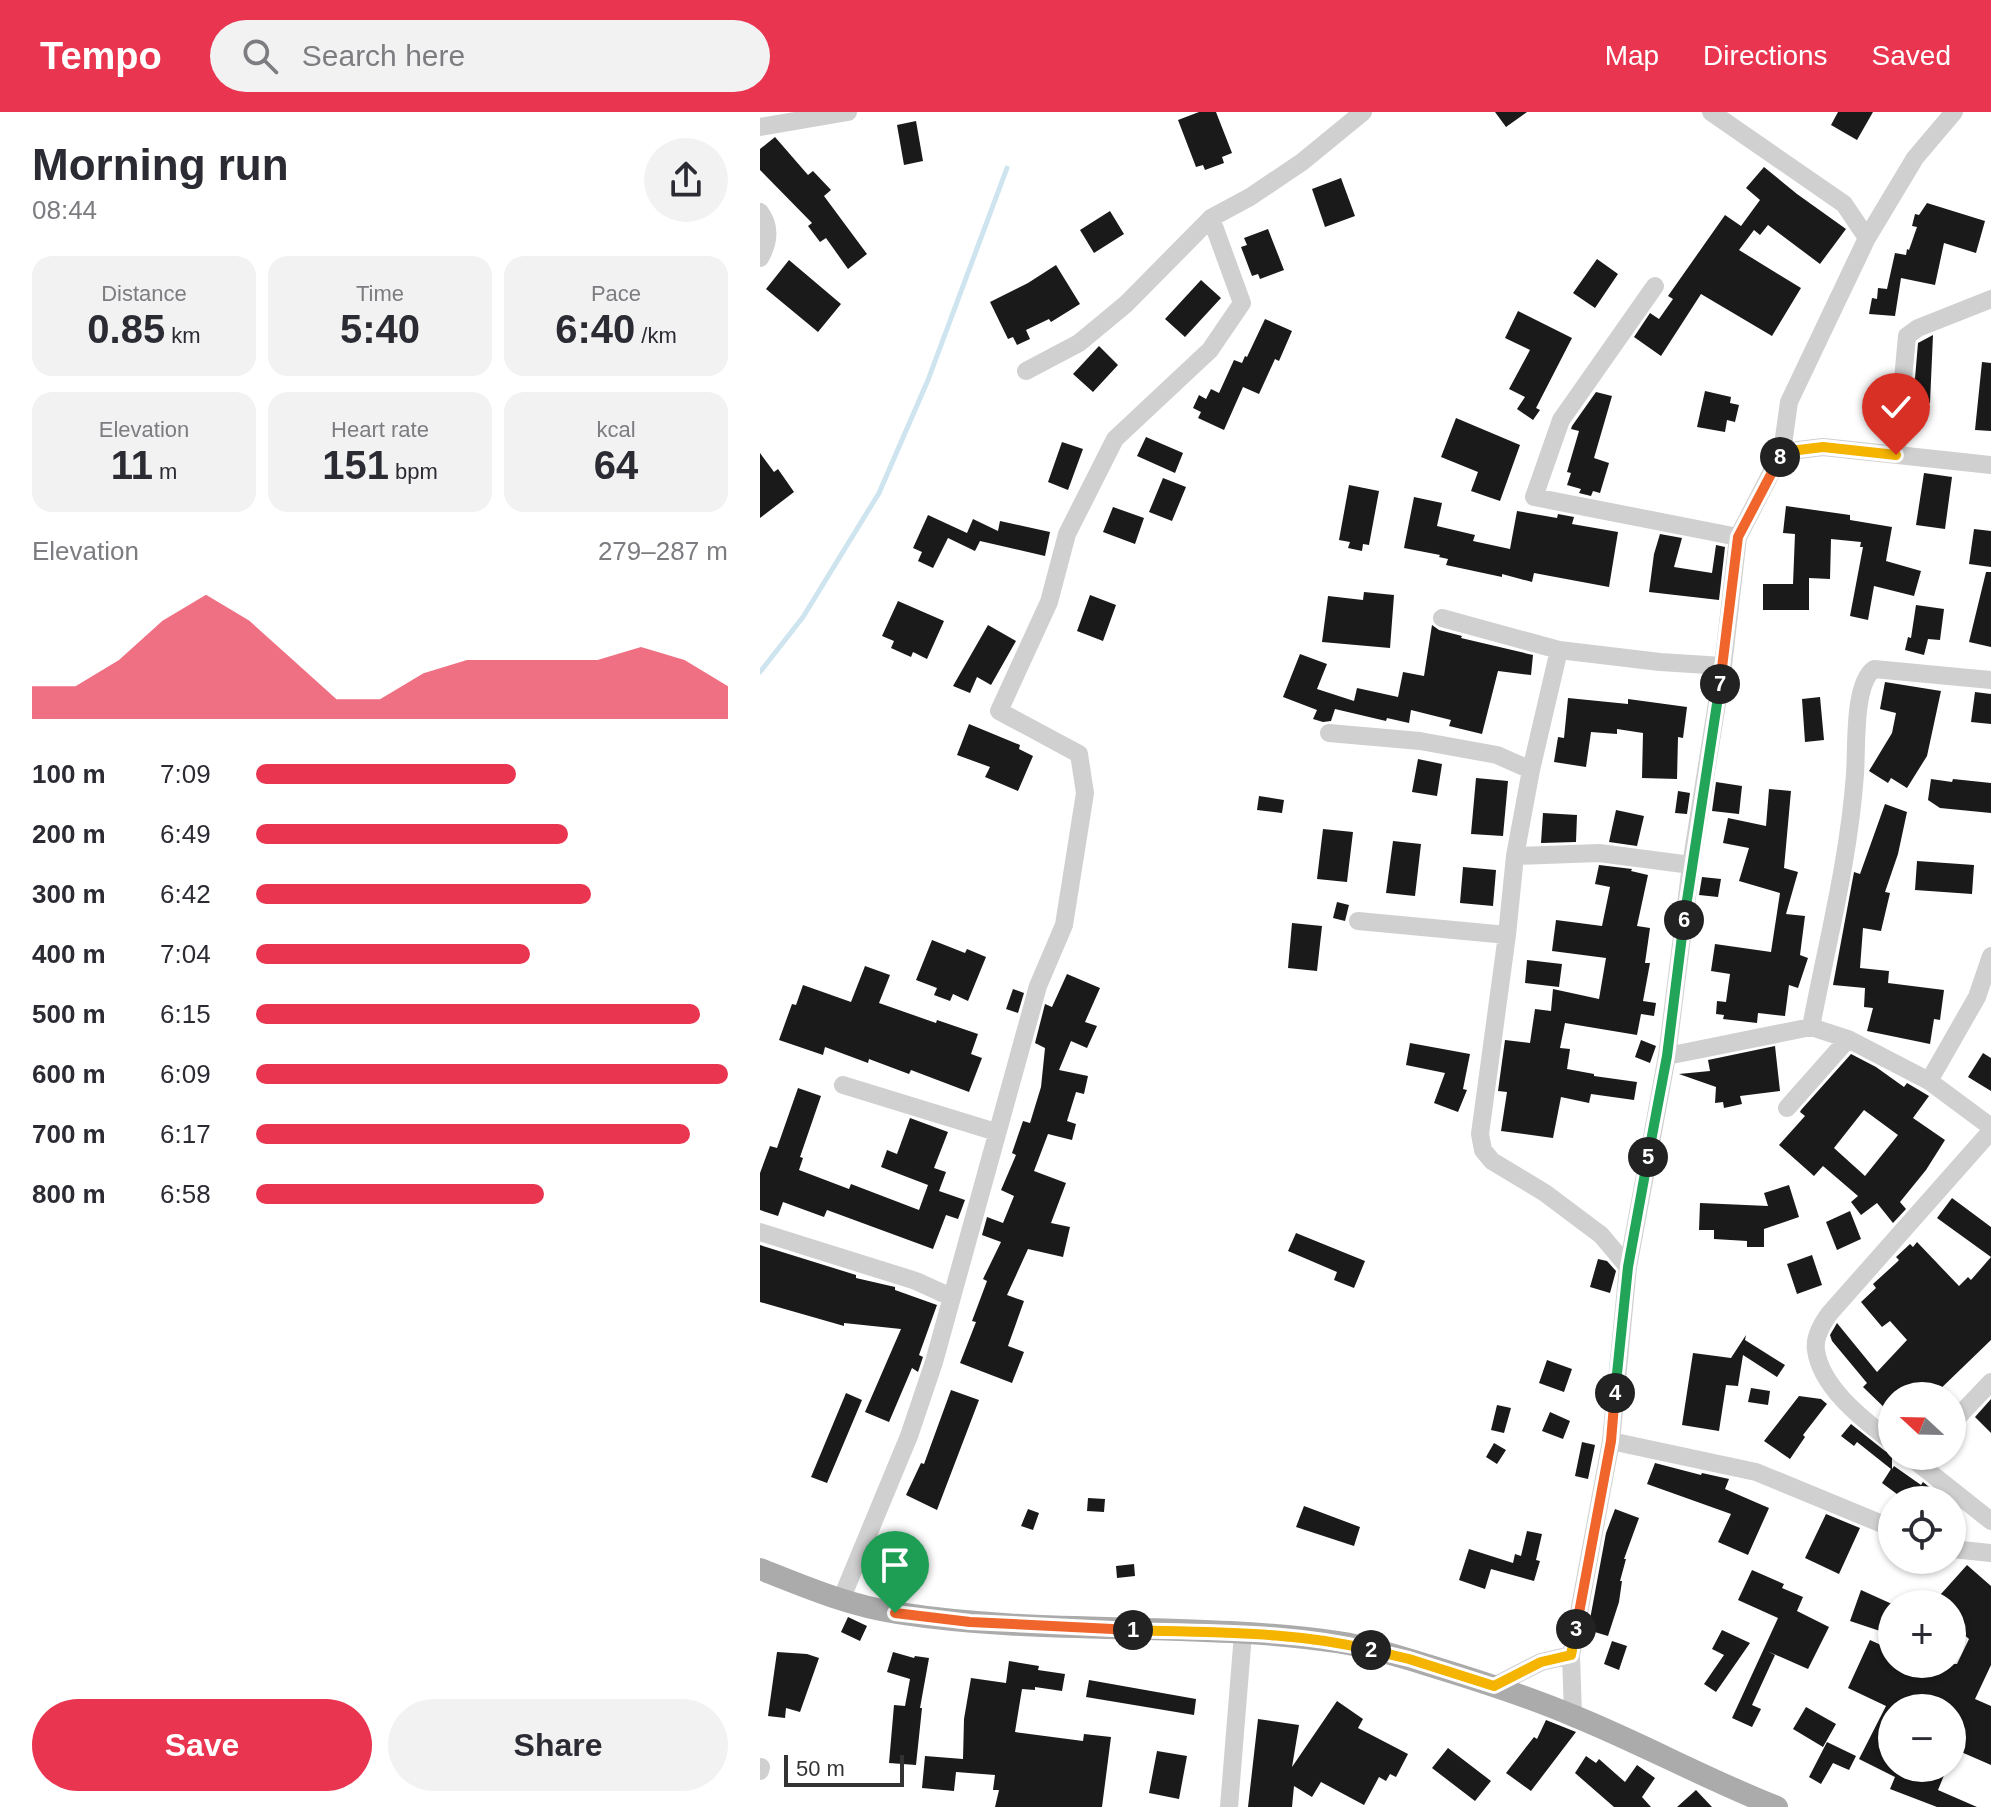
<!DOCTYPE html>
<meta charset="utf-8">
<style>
:root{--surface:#fff;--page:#f2f2f3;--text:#2b2b33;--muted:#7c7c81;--accent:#e93550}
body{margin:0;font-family:Arial,sans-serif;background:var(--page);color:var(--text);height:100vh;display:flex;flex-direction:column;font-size:30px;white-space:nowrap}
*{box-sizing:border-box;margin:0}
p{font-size:26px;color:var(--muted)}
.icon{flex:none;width:44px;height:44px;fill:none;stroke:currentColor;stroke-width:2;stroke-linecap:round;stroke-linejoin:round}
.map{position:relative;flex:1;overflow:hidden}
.panel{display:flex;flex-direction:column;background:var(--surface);width:760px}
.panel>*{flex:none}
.needle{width:52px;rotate:292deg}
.tools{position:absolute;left:1118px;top:1270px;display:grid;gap:16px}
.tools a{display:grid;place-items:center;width:88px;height:88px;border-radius:50%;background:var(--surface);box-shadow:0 2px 6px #0004;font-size:40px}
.scale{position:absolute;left:24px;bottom:20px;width:120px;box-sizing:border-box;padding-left:8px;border:4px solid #333;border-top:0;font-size:22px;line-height:28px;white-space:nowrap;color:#333;-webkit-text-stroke:6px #fff;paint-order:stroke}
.pin{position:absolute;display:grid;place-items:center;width:68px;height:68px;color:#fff;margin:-82px -34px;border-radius:50% 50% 50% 0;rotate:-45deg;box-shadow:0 0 8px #0007}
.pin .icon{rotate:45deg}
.km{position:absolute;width:40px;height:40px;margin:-20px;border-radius:50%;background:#222;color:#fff;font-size:22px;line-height:40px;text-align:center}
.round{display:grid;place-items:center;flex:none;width:84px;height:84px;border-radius:42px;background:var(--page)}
.headline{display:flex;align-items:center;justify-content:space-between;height:136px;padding:0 32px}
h1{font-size:44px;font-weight:800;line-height:60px}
.stats{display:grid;grid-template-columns:repeat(3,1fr);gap:12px;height:136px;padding:8px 32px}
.stats div{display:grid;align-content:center;border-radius:20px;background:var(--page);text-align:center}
.stats b{font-size:40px;font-weight:800}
.stats small{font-size:22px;font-weight:400}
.stats p{font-size:22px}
.chart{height:224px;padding:16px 32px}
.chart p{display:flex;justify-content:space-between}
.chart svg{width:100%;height:144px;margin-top:8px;fill:var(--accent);opacity:.7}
.primary-button{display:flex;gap:16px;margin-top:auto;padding:16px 32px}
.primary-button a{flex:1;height:92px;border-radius:48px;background:var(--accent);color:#fff;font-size:32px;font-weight:800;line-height:92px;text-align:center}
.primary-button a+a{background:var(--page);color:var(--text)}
ul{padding:0 32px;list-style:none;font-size:26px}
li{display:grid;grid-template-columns:128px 96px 1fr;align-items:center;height:60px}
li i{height:20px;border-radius:10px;background:var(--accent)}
header{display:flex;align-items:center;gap:48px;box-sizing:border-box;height:112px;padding:0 40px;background:var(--accent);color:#fff}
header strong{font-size:38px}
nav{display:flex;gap:44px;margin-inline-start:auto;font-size:28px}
.search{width:560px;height:72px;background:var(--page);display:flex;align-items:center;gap:20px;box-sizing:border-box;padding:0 28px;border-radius:44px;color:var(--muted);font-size:30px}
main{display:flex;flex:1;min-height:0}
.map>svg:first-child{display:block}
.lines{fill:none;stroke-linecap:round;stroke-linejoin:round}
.stream{stroke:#cee4ee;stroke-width:5}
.building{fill:#1a1a1a;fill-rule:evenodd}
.minor{stroke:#d0d0d0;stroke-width:18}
.major{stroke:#ababab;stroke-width:22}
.split-1-casing{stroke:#fff;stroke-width:16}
.split-2-casing{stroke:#fff;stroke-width:16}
.split-3-casing{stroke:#fff;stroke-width:16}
.split-4-casing{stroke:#fff;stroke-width:16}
.split-5-casing{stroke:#fff;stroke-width:16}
.split-6-casing{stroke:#fff;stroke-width:16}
.split-7-casing{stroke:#fff;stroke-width:16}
.split-8-casing{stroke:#fff;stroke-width:16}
.split-9-casing{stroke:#fff;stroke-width:16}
.split-1{stroke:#f0652b;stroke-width:10}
.split-2{stroke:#f5b400;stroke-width:10}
.split-3{stroke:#f5b400;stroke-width:10}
.split-4{stroke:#f0652b;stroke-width:10}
.split-5{stroke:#22a559;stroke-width:10}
.split-6{stroke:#22a559;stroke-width:10}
.split-7{stroke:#22a559;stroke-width:10}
.split-8{stroke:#f0652b;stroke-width:10}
.split-9{stroke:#f5b400;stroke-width:10}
</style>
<header>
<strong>Tempo</strong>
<div class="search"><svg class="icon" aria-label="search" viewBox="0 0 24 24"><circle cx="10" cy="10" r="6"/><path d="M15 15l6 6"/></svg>Search here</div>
<nav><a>Map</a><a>Directions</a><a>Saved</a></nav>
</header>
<main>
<section class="panel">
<div class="headline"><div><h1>Morning run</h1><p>08:44</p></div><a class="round"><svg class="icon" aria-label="share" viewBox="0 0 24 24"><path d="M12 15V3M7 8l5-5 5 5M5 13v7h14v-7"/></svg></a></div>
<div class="stats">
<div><p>Distance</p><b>0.85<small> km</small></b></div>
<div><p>Time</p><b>5:40</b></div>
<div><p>Pace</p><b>6:40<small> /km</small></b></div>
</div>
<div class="stats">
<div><p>Elevation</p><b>11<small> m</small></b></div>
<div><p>Heart rate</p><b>151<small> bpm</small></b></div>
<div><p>kcal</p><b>64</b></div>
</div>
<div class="chart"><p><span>Elevation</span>279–287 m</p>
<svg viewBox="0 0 160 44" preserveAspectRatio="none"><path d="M0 44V34L10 34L20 26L30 14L40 6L50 14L60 26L70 38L80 38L90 30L100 26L110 26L120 26L130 26L140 22L150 26L160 34V44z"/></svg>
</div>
<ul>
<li><b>100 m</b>7:09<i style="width:55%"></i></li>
<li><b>200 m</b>6:49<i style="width:66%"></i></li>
<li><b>300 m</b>6:42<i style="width:71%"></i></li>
<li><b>400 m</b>7:04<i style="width:58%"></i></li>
<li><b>500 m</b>6:15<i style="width:94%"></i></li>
<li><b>600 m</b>6:09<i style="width:100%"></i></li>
<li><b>700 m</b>6:17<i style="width:92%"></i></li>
<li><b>800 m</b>6:58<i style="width:61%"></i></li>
</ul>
<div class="primary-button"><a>Save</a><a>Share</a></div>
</section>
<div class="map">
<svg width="1231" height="1695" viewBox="0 0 1231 1695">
<rect width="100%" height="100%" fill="#fff"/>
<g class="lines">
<path class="stream" d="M0,560L43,505L119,381L168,268L247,56"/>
</g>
<path class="building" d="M439,0H456L472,41L462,45L464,51L445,58L443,53L436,55L418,8Z
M735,0H767L746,15Z
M1078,0H1113L1097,28L1071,13Z
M156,9L163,49L144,53L137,13Z
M15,25L48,63L53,59L71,78L64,84L107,142L88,157L66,126L60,130L48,114L52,111L0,58V37Z
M1004,55L1037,82L1086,117L1060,152L1008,113L1000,123L994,118L979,138L1041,176L1012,224L941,182L901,244L874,225L890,201L899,207L913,187L908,184L965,103L981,114L1000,88L986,76Z
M581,66L595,104L565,115L552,77Z
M1167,91L1225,109L1216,141L1184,131L1175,173L1141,166L1135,204L1109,202L1112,186L1117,187L1118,176L1127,177L1135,141L1146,143L1147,137L1149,138L1157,115L1152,114L1155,102L1159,103Z
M350,99L364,122L334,141L320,118Z
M508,117L524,158L500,167L498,162L492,164L481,135L487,133L484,126Z
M837,147L858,162L835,196L813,181Z
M29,148L81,192L58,220L6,177Z
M296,153L320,192L291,210L289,207L266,218L270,227L257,233L253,225L248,227L230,190L268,171Z
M441,168L461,186L425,225L405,207Z
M758,199L812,226L776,296L780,298L773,308L757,297L765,285L749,277L770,238L745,226Z
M505,207L532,219L519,249L515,247L499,282L483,275L464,318L438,306L441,300L433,296L439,283L446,287L451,277L459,281L474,248L482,251L485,244L487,245Z
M1173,223L1170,291L1153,290L1158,231Z
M339,234L358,253L333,280L313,262Z
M1222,250L1231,251V319L1215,318Z
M945,279L971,285L970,291L979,293L975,310L967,308L965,320L937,315Z
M836,280L852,284L834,346L849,351L840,381L833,379L831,384L819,381L821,377L807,373L811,361L807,360L819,319L811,317L812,314Z
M696,306L760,333L740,389L711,379L718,360L681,345Z
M386,325L423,341L415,361L377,344Z
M302,330L323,337L308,378L288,370Z
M0,341L14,360L18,357L34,380L0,406Z
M1164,361L1192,365L1185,417L1156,413Z
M403,366L426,375L412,409L389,400Z
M589,373L619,379L609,433L603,432L602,439L588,436L590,430L579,428Z
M654,385L682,391L677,414L715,423L713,429L750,437L757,399L797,406L798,402L814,405L812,412L858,420L849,475L774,461L772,470L742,462V465L686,453L688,447L679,445L680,443L644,436Z
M1026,394L1090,403V408L1132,415L1126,449L1161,459L1154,484L1114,474L1108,508L1090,504L1103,435H1100L1101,430L1071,427L1070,467L1049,466V498H1003V472H1033L1035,422L1023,421Z
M353,395L384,406L375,432L343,420Z
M168,403L207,421L213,407L238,419L240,409L290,420L285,444L220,429L215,439L188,426L173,456L158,449L162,440L153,436Z
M1214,417L1231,419V455L1209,452Z
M900,422L922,426L914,455L952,461L956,433L965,435L959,488L889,480L894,442Z
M1226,460H1231V535L1209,530Z
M604,480L634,483L630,536L562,530L568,484L603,488Z
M330,483L356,493L343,529L317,519Z
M138,489L184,509L167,547L153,540L151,545L131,536L134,529L122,524Z
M1156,493L1184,497L1180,528L1168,527L1164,543L1145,538L1148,525L1151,526Z
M228,513L256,529L231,573L217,565L210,581L193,574Z
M672,513L679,518L702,524L701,526L773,543L771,563L738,559L722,622L689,614L691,608L651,598L649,611L627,606L626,609L575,597L571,609L563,610L553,607L557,598L523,585L540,542L567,552L557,577L594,589L597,576L638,585L643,560L664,564Z
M1125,570L1181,579L1167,644L1147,676L1131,666L1128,671L1109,659L1132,621L1136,601L1120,597Z
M1215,580L1231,582V612L1211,610Z
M1060,585L1064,628L1045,630L1042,587Z
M808,586L868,592V587L927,595L923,626L918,625L917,667L882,666L883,621L857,617V622L831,620L826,655L794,650L798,625L804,626Z
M209,612L260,633L259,637L273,644L258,679L225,665L230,655L197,643Z
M658,647L682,652L677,684L652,680Z
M716,666L748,669L743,724L711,722Z
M1171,667L1192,670L1193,667L1231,671V701L1180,696L1168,688Z
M956,670L982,674L979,702L952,699Z
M1009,677L1031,679L1024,756L1038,760L1026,802L1045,804L1040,843L1048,846L1038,876L1029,873L1025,904L998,901L997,911L963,907L964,903L956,902L957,889L966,890L970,862L951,859L955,832L1011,840L1020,781L979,769L989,736L963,731L968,706L1006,714Z
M918,679L930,681L927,702L915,701Z
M499,684L524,688L522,701L497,698Z
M1125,692L1147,700L1138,742L1125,780L1130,781L1121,819L1103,816L1100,856L1129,859L1128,871L1184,878L1180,908L1174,907L1170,932L1107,919L1113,896L1104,895L1105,876L1073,873L1094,760L1100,762Z
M856,698L884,704L877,734L849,730Z
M783,701L817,703L816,730L781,731Z
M563,717L593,720L587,770L557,767Z
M633,729L661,732L655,784L626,781Z
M1157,749L1214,753L1212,782L1155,778Z
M839,753L872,757L871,759L888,763L877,814L890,816L885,851H890L883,889L896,891L894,904L881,902L877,923L805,911L800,936L810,937L807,957L834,962V964L877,970L874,988L831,982L829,991L801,985L793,1026L741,1019L747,980L738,979L745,928L770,931L775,897L791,899L793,877L839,887L846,846L792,839L796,808L842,814L850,775L835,772Z
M703,755L736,758L733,794L700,791Z
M942,765L961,767L958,785L939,783Z
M577,790L589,793L585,809L573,806Z
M532,811L562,814L557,859L528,856Z
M172,828L205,841L207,837L226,845L208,889L193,882L190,889L174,883L177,876L156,868Z
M767,848L802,852L799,875L765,871Z
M105,854L130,863L119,891L176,911L177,908L218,922L211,942L222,946L209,980L151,958L149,962L109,947L108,951L65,935L63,943L19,928L32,892L36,893L43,873L91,890Z
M307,862L340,876L325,910L337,914L327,936L311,929L299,958L328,964L324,982L316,980L307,1009L316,1012L312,1028L288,1022L274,1059L306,1071L291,1111L310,1115L303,1145L268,1137L247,1183L264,1189L248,1234L264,1240L252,1271L200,1251L216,1210L212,1209L227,1169L223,1167L241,1130L222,1123L227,1105L243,1111L254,1084L241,1078L256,1043L252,1041L263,1009L270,1011L281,975L285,936L275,931L285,892L292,895Z
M253,877L264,881L258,901L246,897Z
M881,928L896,934L890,951L875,945Z
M650,931L710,942L703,977L707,978L698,1000L674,991L685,961L646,953Z
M1015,934L1020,979L980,984L982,992L964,996L963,990L955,991L956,975L919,962L950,959L948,948Z
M1223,941L1231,946V979L1208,965Z
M1091,942L1116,955L1144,975L1147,971L1169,984L1153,1006L1185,1028L1166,1058L1140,1090L1146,1097L1133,1111L1117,1091L1101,1103L1091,1090L1098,1084L1063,1054L1054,1064L1019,1033L1045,1004L1040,1000L1041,998ZM1104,998L1138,1023L1105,1064L1074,1036Z
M38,976L61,984L40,1045L43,1046L39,1058L89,1077L91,1072L159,1098L168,1073L121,1055L127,1038L137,1042L150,1006L188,1020L174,1056L186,1060L179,1079L205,1088L198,1107L186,1103L173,1137L67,1098L64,1105L23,1090L18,1104L0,1098V1061L10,1034L17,1036Z
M1029,1073L1039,1105L1004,1117V1135H987V1129L954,1127V1118H939L940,1091L1008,1094L1004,1081Z
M1192,1086L1231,1115V1228L1173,1284H1132V1303L1103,1275L1107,1271L1072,1229L1070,1223L1077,1211L1117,1260L1147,1228L1130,1209L1122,1215L1101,1190L1116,1176L1113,1172L1136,1151L1139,1148L1136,1145L1150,1132L1153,1135L1157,1130L1199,1174L1208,1165L1211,1168L1231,1145L1177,1106Z
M1090,1099L1101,1127L1077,1138L1066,1110Z
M536,1121L605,1149L594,1176L574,1168L577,1160L528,1139Z
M0,1133L96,1163V1166L135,1175V1178L177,1193L159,1243L163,1245L158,1260L152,1256L129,1310L105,1300L141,1217L84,1211V1214L0,1190Z
M1052,1143L1062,1173L1037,1182L1027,1152Z
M838,1147L847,1149L856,1159L850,1181L830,1175Z
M986,1223L985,1228L1025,1253L1017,1265L983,1243L978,1274L966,1273L959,1319L922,1313L933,1241L971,1246Z
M787,1248L812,1257L804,1280L779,1271Z
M991,1276L1010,1279L1008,1293L988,1290Z
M191,1278L219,1288L177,1398L146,1383L161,1351L164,1352Z
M86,1281L102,1288L67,1371L51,1365Z
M1039,1284L1061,1287L1067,1292L1043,1323L1045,1325L1030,1347L1004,1329Z
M1231,1287V1321L1215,1305Z
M737,1293L751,1296L744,1321L731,1318Z
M790,1300L810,1309L803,1327L782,1319Z
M1091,1312L1125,1339L1132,1342V1357L1134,1354L1161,1373L1163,1370L1185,1388H1145L1122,1371L1131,1357L1097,1330L1094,1334L1081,1324Z
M822,1330L835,1333L828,1367L815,1364Z
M734,1331L746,1338L737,1352L726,1345Z
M895,1351L941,1363L942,1361L969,1367L965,1377L1009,1396L988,1443L958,1430L971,1402L887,1372Z
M328,1386L345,1387L344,1400L327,1399Z
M544,1394L600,1415L594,1434L536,1415Z
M268,1397L279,1401L273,1418L261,1414Z
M855,1397L879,1406L864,1447H866L860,1469H862L859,1490L848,1524L828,1518L846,1421Z
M1066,1402L1100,1416L1079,1462L1045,1446Z
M767,1419L782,1422L776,1448L780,1449L774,1469L731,1457L725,1477L699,1468L709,1437L753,1451L755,1442L761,1444Z
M374,1452L375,1464L357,1466L356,1454Z
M1207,1453L1231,1474V1553L1215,1587L1231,1594V1653L1192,1636V1596H1132V1656H1187L1178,1678L1217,1695H1177L1130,1677L1135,1665L1099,1647L1126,1594L1088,1576L1110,1528L1132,1538V1552H1197L1209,1527L1192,1512V1492H1172Z
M992,1458L1024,1472L1022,1476L1043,1485L1037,1499L1069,1515L1048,1557L1007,1539L1015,1543L992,1593L1001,1597L992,1615L972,1606L1018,1506L978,1488Z
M1101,1478L1132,1492L1123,1520L1090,1509Z
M88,1505L107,1514L100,1529L81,1520Z
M962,1518L990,1531L956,1580L944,1572L964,1543L952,1537Z
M852,1529L867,1534L859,1558L844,1552Z
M17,1540L47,1542L59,1546L40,1600L26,1596L25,1606L8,1604Z
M133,1540L154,1546L155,1544L169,1546L160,1596H162L156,1653L129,1651L134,1593L145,1594L150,1567L127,1560Z
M249,1549L279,1554L278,1558L305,1562L302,1579L275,1575V1578L262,1577L255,1620L323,1629L324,1622L351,1625L342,1695H235L239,1678H233L235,1663L196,1660L194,1679L162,1676L165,1644L203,1647L204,1607L211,1566L246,1571Z
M329,1568L436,1587L434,1603L326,1585Z
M577,1589L603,1607L598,1616L648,1642L636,1665L630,1662L626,1669L619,1665L604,1693L561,1670L552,1685L534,1674L532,1695H488L498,1607L539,1613L532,1655Z
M1046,1595L1076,1612L1063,1635L1033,1617Z
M786,1608L816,1620L771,1679L746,1661L774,1625L777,1627Z
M1067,1630L1096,1644L1089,1658L1073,1651L1061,1672L1049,1665Z
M688,1636L731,1669L715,1689L672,1656Z
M397,1639L427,1644L419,1687L389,1681Z
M826,1644L836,1651L839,1647L865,1670L877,1653L895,1666L882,1685L891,1695H854L815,1661Z
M936,1678L952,1695H917Z"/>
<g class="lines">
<path class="minor" d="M951,0L1084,92L1107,126
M0,15L88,0
M0,100C11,115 9,130 0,146
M895,174L801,308L774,385L978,425
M266,259L319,231L366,192L451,106L490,85L542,50L603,0
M1022,340L1063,335L1231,353
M1136,343L1147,224L1158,216L1231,187
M682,506L799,538L900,550L963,554
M799,538L771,658L755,744L747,823L720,1022L723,1038L732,1049L785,1081L841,1123L868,1155
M569,621L660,629L737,643L771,658
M755,744L839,741L931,753
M598,809L747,823
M1051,915C1067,831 1089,747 1095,662C1097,636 1093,572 1114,557L1231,568
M907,944L1051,915L1088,927L1169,969L1231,1015
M1169,969L1217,885L1231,844
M83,973L236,1020
M1027,996L1088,927
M0,1120L156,1169L191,1185
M1192,1311L1231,1270
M851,1329L996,1360L1132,1416
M1132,1330C1104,1308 1061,1276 1056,1238C1054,1225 1062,1212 1069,1202L1231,1019
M1149,1344L1231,1409
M1192,1437L1231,1441
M81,1488L149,1324L174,1250L278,874L304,813L325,681L319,642L239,599L289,490L307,422L355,327L450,238L482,191L451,106
M734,1574L781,1550L811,1543
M813,1603L811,1543L851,1329L868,1155L907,944L931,753L963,554L978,425L1022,340L1029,290L1107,126L1155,46L1194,0
M0,1659L1,1655
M469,1695L483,1522"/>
<path class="major" d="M0,1457C45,1475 90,1494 138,1501C284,1524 432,1509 577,1530C611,1535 645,1546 677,1556C723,1570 769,1585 814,1604C883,1632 948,1668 1017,1695"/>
</g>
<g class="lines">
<g class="split-1-casing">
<path id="split-1" d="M135,1501L210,1510L373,1518"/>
</g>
<g class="split-2-casing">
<path id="split-2" d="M373,1518C452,1521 534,1519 611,1538"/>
</g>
<g class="split-3-casing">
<path id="split-3" d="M611,1538L649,1547L734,1574L781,1550L811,1543L816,1517"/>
</g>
<g class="split-4-casing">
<path id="split-4" d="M816,1517L851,1329L855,1281"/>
</g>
<g class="split-5-casing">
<path id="split-5" d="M855,1281L868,1155L888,1045"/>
</g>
<g class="split-6-casing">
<path id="split-6" d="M888,1045L907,944L924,808"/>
</g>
<g class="split-7-casing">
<path id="split-7" d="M924,808L960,572"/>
</g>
<g class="split-8-casing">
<path id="split-8" d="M960,572L978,425L1020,345"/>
</g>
<g class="split-9-casing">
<path id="split-9" d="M1020,345L1022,340L1063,335L1136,343"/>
</g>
<use href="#split-1" class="split-1"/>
<use href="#split-2" class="split-2"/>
<use href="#split-3" class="split-3"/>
<use href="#split-4" class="split-4"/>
<use href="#split-5" class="split-5"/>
<use href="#split-6" class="split-6"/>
<use href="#split-7" class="split-7"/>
<use href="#split-8" class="split-8"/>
<use href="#split-9" class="split-9"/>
</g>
</svg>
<div class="tools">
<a><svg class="needle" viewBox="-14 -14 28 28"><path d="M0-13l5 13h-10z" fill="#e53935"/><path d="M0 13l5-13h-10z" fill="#7c7c81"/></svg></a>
<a><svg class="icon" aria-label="locate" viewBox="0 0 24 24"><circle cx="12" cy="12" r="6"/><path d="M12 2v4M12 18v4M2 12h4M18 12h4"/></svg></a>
<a>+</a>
<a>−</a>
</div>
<div class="scale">50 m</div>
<div class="pin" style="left:135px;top:1501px;background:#1e9e55"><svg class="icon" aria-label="arrive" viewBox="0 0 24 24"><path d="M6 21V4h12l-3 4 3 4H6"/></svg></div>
<div class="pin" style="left:1136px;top:343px;background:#d93025"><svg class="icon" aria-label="check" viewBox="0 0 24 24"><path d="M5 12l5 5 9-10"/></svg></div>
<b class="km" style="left:373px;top:1518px">1</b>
<b class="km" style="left:611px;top:1538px">2</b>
<b class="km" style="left:816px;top:1517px">3</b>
<b class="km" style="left:855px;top:1281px">4</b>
<b class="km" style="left:888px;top:1045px">5</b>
<b class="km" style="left:924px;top:808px">6</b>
<b class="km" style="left:960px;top:572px">7</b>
<b class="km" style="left:1020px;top:345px">8</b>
</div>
</main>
